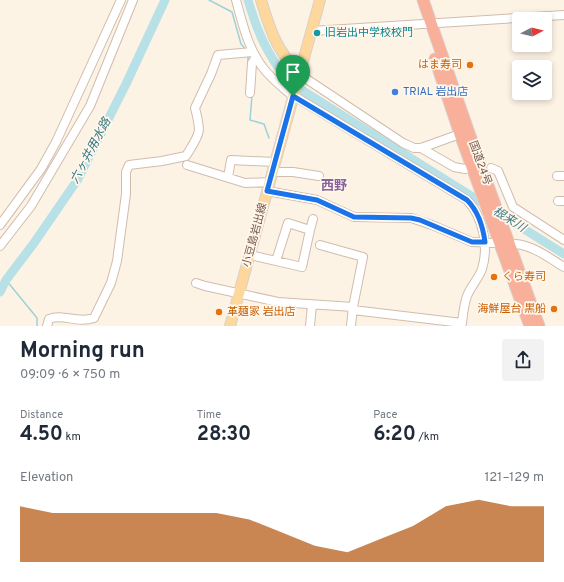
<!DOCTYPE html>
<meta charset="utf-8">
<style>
:root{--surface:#fff;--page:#f2f2f3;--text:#1f2937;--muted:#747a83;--accent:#b45309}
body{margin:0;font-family:Overpass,"Noto Sans JP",sans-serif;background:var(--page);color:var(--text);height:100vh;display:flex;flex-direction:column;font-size:15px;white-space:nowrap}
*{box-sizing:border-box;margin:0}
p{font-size:13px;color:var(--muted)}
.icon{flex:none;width:22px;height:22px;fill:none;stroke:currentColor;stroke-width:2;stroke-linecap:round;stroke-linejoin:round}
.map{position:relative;height:326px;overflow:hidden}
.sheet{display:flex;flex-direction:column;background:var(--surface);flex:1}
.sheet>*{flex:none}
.needle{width:26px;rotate:83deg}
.tools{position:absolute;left:512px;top:12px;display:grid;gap:8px}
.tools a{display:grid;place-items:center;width:40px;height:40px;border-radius:4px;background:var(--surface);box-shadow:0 2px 6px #0003;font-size:20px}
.pin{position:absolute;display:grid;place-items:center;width:34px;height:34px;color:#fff;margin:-41px -17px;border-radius:50% 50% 50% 0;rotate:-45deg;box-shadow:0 0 4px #0007}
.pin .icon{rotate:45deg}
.round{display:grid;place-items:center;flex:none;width:42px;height:42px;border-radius:4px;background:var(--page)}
.head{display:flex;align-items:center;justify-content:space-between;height:68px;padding:0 20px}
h1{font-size:22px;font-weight:700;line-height:30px}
.metrics{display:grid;grid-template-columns:repeat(3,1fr);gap:6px;height:68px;padding:4px 20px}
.metrics div{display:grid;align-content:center}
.metrics b{font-size:20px;font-weight:700}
.metrics small{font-size:11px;font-weight:400}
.metrics p{font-size:11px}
.chart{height:112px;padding:8px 20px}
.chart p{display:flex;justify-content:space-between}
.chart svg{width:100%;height:72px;margin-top:4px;fill:var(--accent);opacity:.7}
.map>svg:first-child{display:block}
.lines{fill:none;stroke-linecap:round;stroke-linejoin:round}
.stream{stroke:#9ed1d9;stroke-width:1.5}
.river{stroke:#b8e1e7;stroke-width:9}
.minor-casing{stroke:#d1bcad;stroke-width:10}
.major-casing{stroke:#d9d0cc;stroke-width:12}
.highway-casing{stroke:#d9d0cc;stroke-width:13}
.minor{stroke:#fff;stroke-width:8}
.major{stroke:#fdd79b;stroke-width:10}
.highway{stroke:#f9b09a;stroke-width:11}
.route-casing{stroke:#fff;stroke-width:8}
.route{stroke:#1a73e8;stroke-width:5}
.culture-dot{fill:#0f9aa8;stroke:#fff7ec;stroke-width:1.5}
.food-dot{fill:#e8710a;stroke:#fff7ec;stroke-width:1.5}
.shop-dot{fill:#3f7fe0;stroke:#fff7ec;stroke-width:1.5}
.labels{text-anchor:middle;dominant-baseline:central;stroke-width:3.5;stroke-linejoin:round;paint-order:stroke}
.culture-label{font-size:11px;fill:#0d838f;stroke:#fff7ec;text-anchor:start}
.food-label{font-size:11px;fill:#c56008;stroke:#fff7ec;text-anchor:end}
.shop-label{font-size:11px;fill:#366cbe;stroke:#fff7ec;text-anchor:start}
.street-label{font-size:11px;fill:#775849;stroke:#fff7ec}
.water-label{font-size:12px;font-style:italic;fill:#3f7a83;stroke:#fff7ec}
.quarter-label{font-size:13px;font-weight:bold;fill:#87649a;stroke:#fff7ec}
</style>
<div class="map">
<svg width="564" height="326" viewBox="0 0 564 326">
<rect width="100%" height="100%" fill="#fdf3e5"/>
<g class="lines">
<path class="stream" d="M209,0L232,12L241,44L246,50
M248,64V55
M252,95L250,120L264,124L269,138
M6,280L33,313L37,318V326"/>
<path class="river" d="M248,0C258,34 267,54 289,82L564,254
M0,292L6,280L34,243L78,179L126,84L165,0"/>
<g class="minor-casing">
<path id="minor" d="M236,0C243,25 248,49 264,69C271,78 281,86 289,93L467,200C483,217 489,246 482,269C479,278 471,286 467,296C464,304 463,314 462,323
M312,31L564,15
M299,74L403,143L414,148H421L460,134
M250,93L252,63L256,57
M421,148L454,167L465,169
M187,165L245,183L270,182
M491,168L498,171L513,207L564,240
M273,172H293L319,176
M557,176H564
M228,177L231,160L275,162
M267,191L317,200L354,217L411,218L432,225L472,242L493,243
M558,201H564
M0,225L41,169L56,142L121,0
M516,244C534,246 549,258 564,267
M320,245L363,257L353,307
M0,246L31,206L90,106L133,0
M250,255L302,267L310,230
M276,261L288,223L310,230L313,219
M196,283L205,286L278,302L353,307L351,326
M353,310L462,323L461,326
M47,326L49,319C63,313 77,324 94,318L111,283L117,261L126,194V172L129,165L162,161L186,156C200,133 202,134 195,108L211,74L218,55L253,52
M310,326L312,305"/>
</g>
<g class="major-casing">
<path id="major" d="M261,0C271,33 276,48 299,74
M230,326L320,0"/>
</g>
<g class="highway-casing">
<path id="highway" d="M423,0L469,133L539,326
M435,59L460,134L530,326"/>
</g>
<use href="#minor" class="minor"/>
<use href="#major" class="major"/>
<use href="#highway" class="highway"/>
</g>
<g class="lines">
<g class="route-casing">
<path id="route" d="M293,96L467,200C478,211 483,227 485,242H472L420,220L411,218L354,217L317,200L267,191Z"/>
</g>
<use href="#route" class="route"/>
</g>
<circle class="culture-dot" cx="317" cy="33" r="4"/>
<g class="food-dot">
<circle cx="470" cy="65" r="4"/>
<circle cx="494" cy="277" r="4"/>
<circle cx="554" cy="309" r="4"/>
<circle cx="219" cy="312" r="4"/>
</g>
<circle class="shop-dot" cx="395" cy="92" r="4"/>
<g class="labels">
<g class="culture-label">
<text x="325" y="33">旧岩出中学校校門</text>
</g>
<g class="food-label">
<text x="462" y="65">はま寿司</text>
<text x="502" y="277" text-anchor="start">くら寿司</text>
<text x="546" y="309">海鮮屋台 黒船</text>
<text x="227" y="312" text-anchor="start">革麺家 岩出店</text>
</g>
<g class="shop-label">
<text x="403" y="92">TRIAL 岩出店</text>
</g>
<g class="street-label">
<text transform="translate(480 163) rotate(70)">国道24号</text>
<text transform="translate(255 235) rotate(-75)">小豆島岩出線</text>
</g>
<g class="water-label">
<text transform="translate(91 151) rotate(-62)">六ヶ井用水路</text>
<text transform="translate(509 220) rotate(32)">根来川</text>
</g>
<g class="quarter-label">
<text x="334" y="187">西野</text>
</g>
</g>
</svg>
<div class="tools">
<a><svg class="needle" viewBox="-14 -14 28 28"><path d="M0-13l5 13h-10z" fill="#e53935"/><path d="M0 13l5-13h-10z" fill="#747a83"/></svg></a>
<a><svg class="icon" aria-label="layers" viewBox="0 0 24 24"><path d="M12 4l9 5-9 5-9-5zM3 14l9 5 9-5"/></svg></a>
</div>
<div class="pin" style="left:293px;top:96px;background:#1e9e55"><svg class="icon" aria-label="arrive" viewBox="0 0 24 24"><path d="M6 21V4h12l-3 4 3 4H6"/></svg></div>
</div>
<section class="sheet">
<div class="head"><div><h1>Morning run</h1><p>09:09 · 6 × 750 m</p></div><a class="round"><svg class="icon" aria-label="share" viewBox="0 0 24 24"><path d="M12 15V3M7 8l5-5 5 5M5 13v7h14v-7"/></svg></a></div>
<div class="metrics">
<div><p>Distance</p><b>4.50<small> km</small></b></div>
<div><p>Time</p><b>28:30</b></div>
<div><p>Pace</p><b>6:20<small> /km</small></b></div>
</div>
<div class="chart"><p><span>Elevation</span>121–129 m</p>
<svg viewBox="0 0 160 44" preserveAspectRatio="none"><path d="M0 44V10L10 14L20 14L30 14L40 14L50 14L60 14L70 18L80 26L90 34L100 38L110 30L120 22L130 10L140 6L150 10L160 10V44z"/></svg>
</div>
</section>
